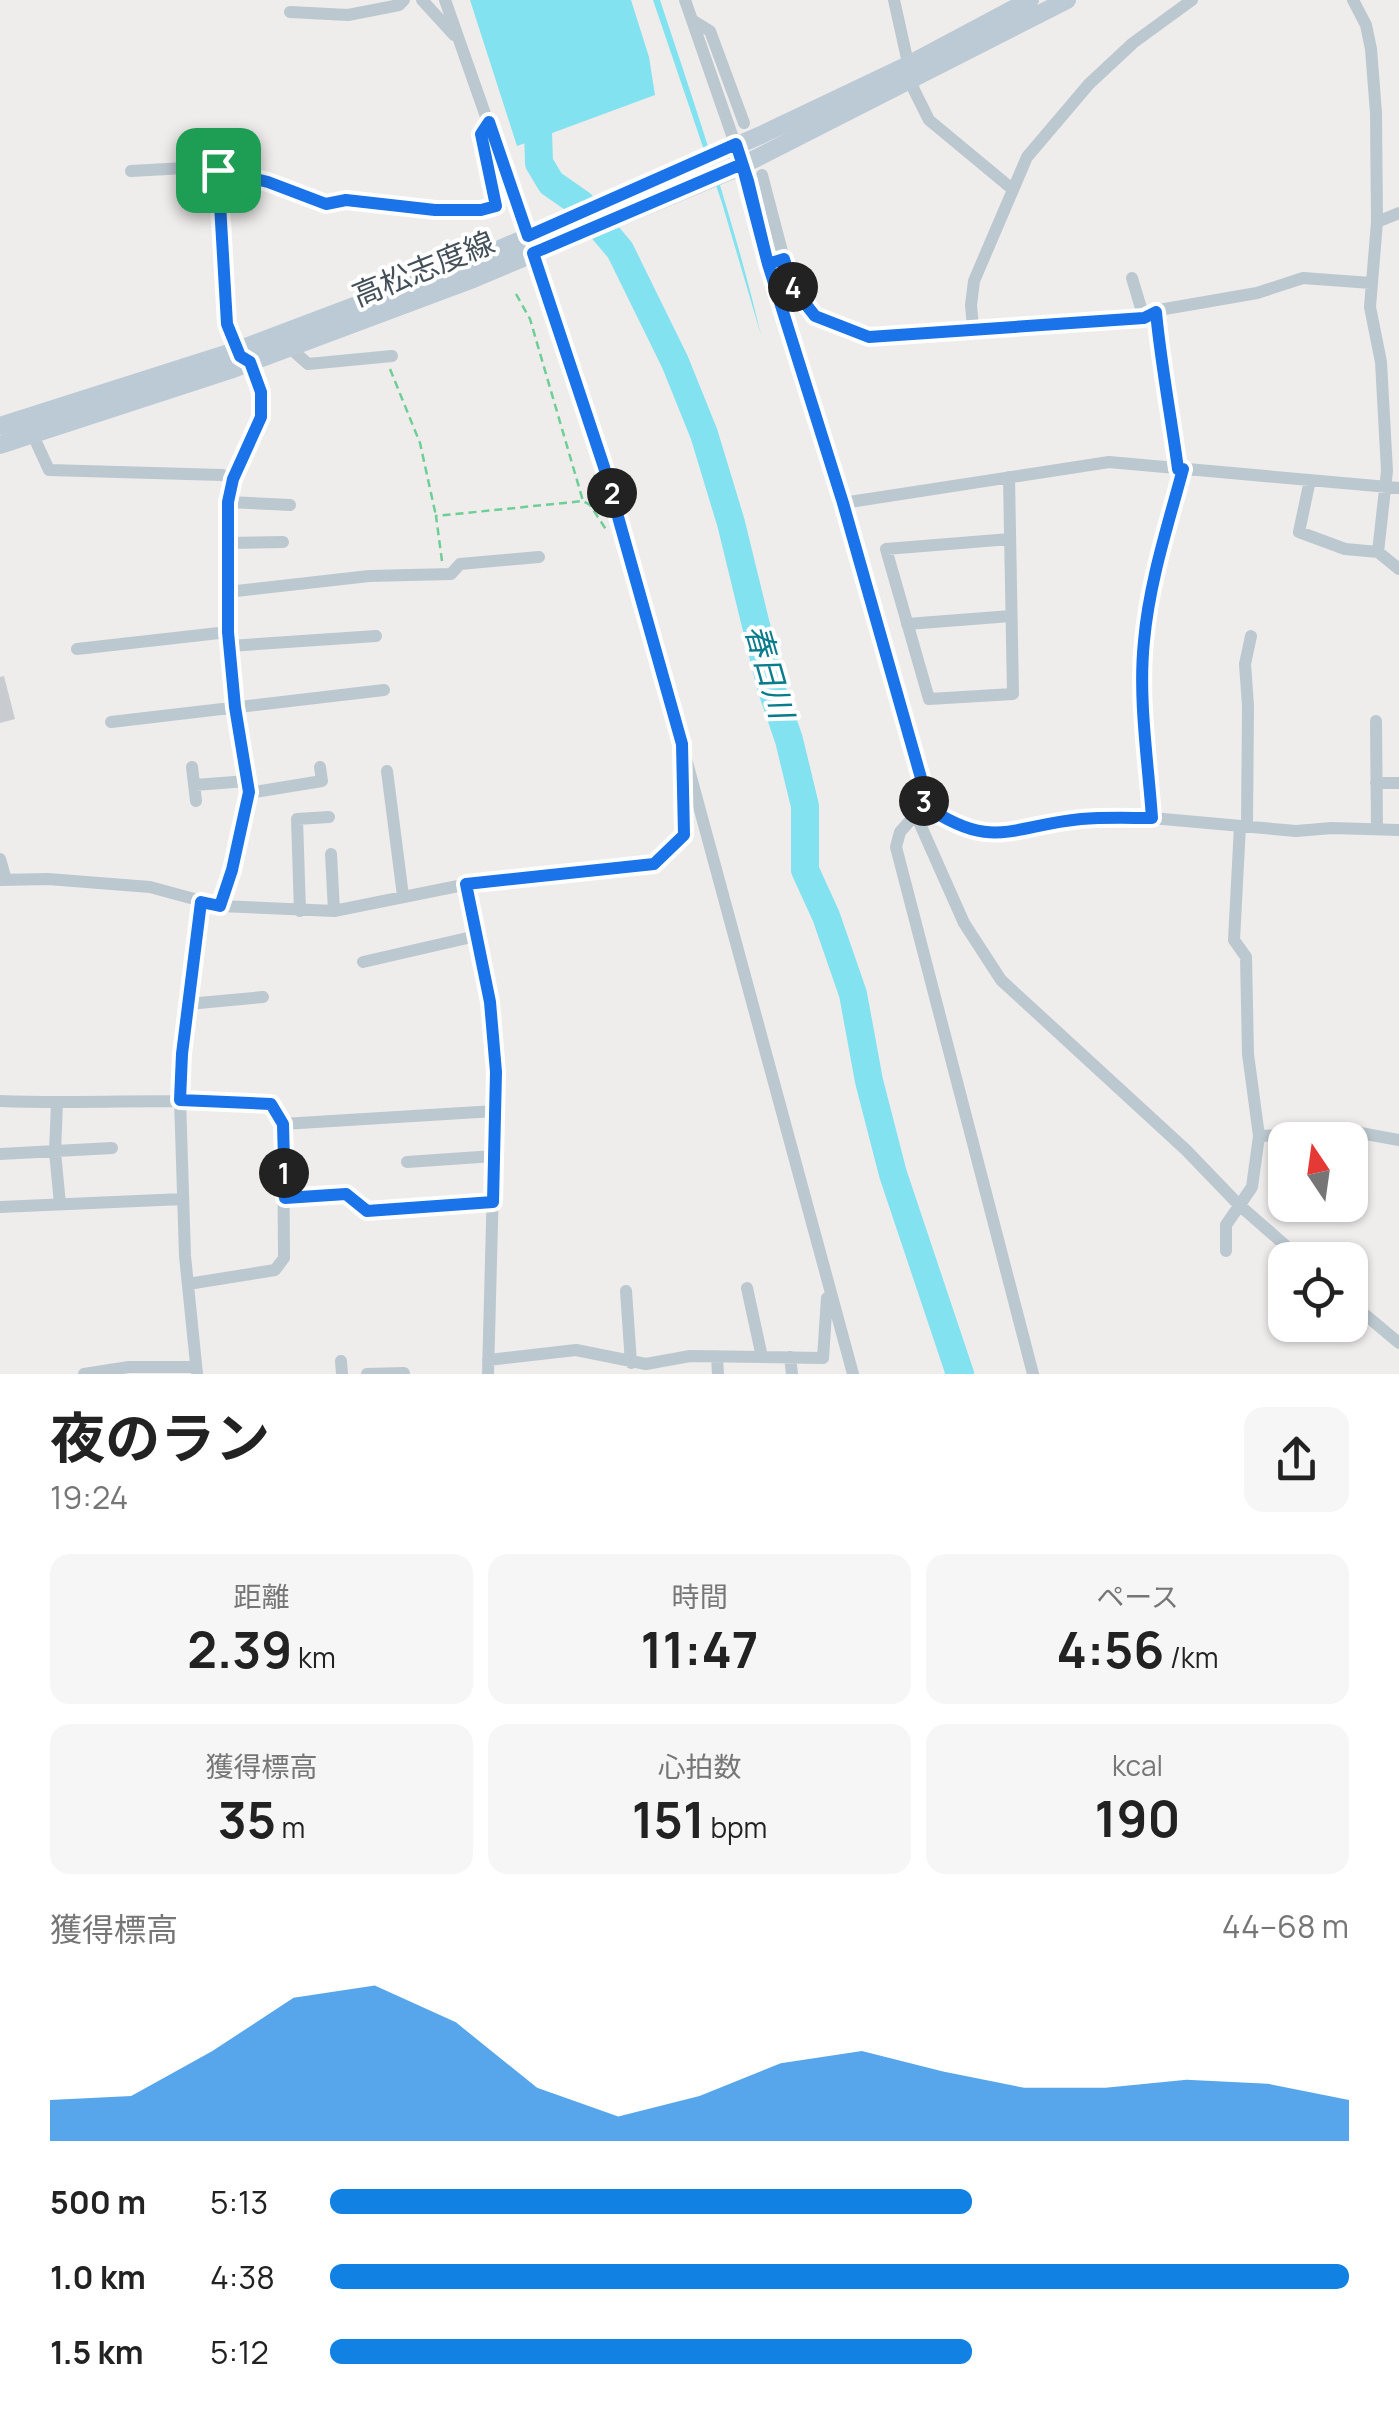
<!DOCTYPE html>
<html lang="ja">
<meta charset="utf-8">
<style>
:root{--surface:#fff;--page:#f6f6f6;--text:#222;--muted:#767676;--accent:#1181e3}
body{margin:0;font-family:Manrope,"Noto Sans JP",sans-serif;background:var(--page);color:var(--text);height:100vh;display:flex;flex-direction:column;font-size:38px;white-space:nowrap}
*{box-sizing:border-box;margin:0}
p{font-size:32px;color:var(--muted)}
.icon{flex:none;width:55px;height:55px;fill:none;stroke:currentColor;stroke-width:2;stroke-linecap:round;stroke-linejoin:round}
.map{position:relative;height:1374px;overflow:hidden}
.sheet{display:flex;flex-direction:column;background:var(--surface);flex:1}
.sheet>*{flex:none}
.needle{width:65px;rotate:347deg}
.tools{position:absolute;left:1268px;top:1122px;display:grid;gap:20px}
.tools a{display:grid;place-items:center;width:100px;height:100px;border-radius:20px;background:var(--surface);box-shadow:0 2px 8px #0004;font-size:50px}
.pin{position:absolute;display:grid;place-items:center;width:85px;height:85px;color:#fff;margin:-42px;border-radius:20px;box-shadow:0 5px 15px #0006}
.km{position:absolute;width:50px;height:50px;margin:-25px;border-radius:50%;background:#222;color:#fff;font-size:28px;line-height:50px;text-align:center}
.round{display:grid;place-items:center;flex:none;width:105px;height:105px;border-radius:20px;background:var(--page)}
.headline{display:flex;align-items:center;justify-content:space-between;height:170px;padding:0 50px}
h1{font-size:55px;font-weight:700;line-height:75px}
.figures{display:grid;grid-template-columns:repeat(3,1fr);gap:15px;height:170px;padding:10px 50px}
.figures div{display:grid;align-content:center;border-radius:20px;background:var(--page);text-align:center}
.figures b{font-size:50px;font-weight:700}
.figures small{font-size:28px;font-weight:400}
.figures p{font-size:28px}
.chart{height:280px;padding:20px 50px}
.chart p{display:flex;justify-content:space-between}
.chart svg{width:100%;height:180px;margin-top:10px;fill:var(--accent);opacity:.7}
ul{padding:0 50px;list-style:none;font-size:32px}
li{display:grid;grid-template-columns:160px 120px 1fr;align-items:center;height:75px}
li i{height:25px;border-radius:12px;background:var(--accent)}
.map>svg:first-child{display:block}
.water{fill:#82e2ef}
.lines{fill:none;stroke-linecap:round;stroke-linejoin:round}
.river{stroke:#82e2ef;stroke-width:28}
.building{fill:#c8ccd1}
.path{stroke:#6ecf96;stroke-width:2.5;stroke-dasharray:8 5;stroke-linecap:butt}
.minor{stroke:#bcc8cf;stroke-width:12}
.secondary{stroke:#bbcad4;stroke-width:18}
.route-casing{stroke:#fff;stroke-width:20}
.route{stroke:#1a73e8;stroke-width:12}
.labels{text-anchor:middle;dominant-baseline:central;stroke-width:8;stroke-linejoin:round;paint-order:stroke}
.street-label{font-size:30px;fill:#44515a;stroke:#fff}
.water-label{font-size:32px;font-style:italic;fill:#087c8b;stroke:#fff}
</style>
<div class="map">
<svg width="1399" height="1374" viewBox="0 0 1399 1374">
<rect width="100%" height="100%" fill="#efecec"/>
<path class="water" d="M470,0H631L649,57L655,95L517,146Z
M653,0H660C697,111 734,221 761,335L722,203Z"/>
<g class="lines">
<path class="river" d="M537,100L539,163L551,183L581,204L620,250L675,362L704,434L731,523L771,687L789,740L805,806V870L826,916L853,994L869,1081L893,1174L960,1374"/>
</g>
<path class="building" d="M4,676L15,719L0,723V677Z"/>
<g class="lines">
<path class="path" d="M516,294L530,319L583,501
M390,369L420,443L436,516
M442,561L436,516L583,501L590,505L607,531"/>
<path class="minor" d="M422,0L454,35
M445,0L528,236
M685,0L748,181L768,263L843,503L923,785L924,805L900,832L896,847L1033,1374
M894,0L914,90L929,120L1011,188
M1353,0L1366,25L1371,49L1376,113L1377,222L1370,307L1381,362L1387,471L1378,552
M290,12L348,15L399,5L404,0
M692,20L710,31L744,123
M218,169L227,324L240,356L250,362L261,392V417L233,479L228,502V632L235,707L249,793L232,870L220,906
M131,171L203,167L268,182L326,204L347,200L435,210H481L496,206L481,134L489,122
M762,175L784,259
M1377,222L1399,213
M533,253L567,351L637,578L853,1374
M768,263L784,259L793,288L815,316L869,337L1144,318L1159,310L1257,293L1303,278L1371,283
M1132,278L1144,318
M1156,312C1161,365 1171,416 1178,469
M973,327L971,305L974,281L1027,157L1089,84L1133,43L1192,0
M290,348L308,364L392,356
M37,444L49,470L222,475L233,479
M1009,477L1013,694L929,699L886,549L1010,539
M1310,480L1299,532L1345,549L1378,552L1399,569
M228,502L290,505
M843,503L1109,462L1399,488
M228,543L283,542
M227,592L369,576L451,574L460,564L539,557
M907,624L1011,616
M229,646L376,636
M77,649L228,632
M1376,721L1377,829
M111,722L384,690
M192,767L196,801
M387,771L403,896
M1376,783H1399
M195,785L247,781
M249,793L322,781L320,767
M924,805L963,826L1003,834L1080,819L1152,818L1296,831L1332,828L1399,830
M916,815L964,923L1001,980L1186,1150L1238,1204L1302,1260
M1152,818C1148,760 1139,699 1144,641C1149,583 1168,525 1183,469
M1247,826L1248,706L1245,664L1251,636
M331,854L334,911
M0,859L6,880
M0,880L48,879L150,887L220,906L334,911L488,880L654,865L684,835L682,765
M466,884L490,1002L496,1072L488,1374
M300,911L297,819L329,817
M363,962L476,936
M188,1004L263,997
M0,1101C90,1105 180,1097 271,1104L283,1124
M57,1103L55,1152L60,1204
M1259,1136L1355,1132L1399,1140
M0,1154L112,1148
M407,1162L494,1156
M285,1198L346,1195L367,1211L493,1202
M0,1207L183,1199
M1226,1251V1225L1252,1187L1259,1136L1248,1054L1246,957L1234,940L1240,826
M188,1284L275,1270L284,1258L283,1124L495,1111
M747,1288L762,1357
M626,1291L631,1363
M1350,1302L1399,1343
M717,1357L718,1374
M790,1357L792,1374
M488,1360L576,1350L646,1364L690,1356L823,1358L827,1298
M341,1361L342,1374
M84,1374L129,1367H196
M197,1374L185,1256L180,1099L182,1054L201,902
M367,1374L404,1373"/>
<path class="secondary" d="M0,426L238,350L468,263L761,135L910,64L1030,0
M0,445L230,370L473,279L735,169L1067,0"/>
</g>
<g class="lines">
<g class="route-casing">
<path id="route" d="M218,170L227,324L240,356L250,362L261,392V417L233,479L228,502V632L235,707L249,792L232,870L220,906L201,902L182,1054L180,1100L271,1104L283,1124L285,1198L346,1194L367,1211L493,1202L496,1072L490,1002L466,884L654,864L684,835L682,744L604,467L533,253L543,249L742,164L768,264L843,503L923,785L924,805C993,852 1010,826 1081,819C1105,817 1129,818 1152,818C1148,760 1138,699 1144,641C1149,583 1168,525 1183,469H1178C1171,416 1161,365 1156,312L1144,318L869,337L815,316L793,288L784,259L768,264L748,181L736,144L528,236L489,122L481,134L496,206L481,210H435L346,200L326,204L268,182L218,170"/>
</g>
<use href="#route" class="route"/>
</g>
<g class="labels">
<g class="street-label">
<text transform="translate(423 268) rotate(-22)">高松志度線</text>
</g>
<g class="water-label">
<text transform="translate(770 671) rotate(74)">春日川</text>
</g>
</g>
</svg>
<div class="tools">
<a><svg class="needle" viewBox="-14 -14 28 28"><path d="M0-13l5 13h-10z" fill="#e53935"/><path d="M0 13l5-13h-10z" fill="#767676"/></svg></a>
<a><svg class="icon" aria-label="locate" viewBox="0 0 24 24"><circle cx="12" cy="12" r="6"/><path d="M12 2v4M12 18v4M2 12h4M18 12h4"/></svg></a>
</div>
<div class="pin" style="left:218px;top:170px;background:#1e9e55"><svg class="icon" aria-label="arrive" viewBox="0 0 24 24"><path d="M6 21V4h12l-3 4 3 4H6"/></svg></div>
<b class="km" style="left:284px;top:1173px">1</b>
<b class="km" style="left:612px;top:493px">2</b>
<b class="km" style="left:924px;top:801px">3</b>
<b class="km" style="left:793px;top:287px">4</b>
</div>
<section class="sheet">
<div class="headline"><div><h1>夜のラン</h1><p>19:24</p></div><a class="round"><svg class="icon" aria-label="share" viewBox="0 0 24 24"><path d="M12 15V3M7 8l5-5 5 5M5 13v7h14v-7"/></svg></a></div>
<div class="figures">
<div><p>距離</p><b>2.39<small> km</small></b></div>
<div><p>時間</p><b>11:47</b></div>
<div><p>ペース</p><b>4:56<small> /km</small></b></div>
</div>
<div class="figures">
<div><p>獲得標高</p><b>35<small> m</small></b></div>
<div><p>心拍数</p><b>151<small> bpm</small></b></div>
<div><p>kcal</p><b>190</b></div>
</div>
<div class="chart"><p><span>獲得標高</span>44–68 m</p>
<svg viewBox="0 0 160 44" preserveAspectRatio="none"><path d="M0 44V34L10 33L20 22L30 9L40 6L50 15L60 31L70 38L80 33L90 25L100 22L110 27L120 31L130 31L140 29L150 30L160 34V44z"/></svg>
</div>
<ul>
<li><b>500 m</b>5:13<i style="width:63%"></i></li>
<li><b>1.0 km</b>4:38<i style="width:100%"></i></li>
<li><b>1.5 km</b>5:12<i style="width:63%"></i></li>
</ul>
</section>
